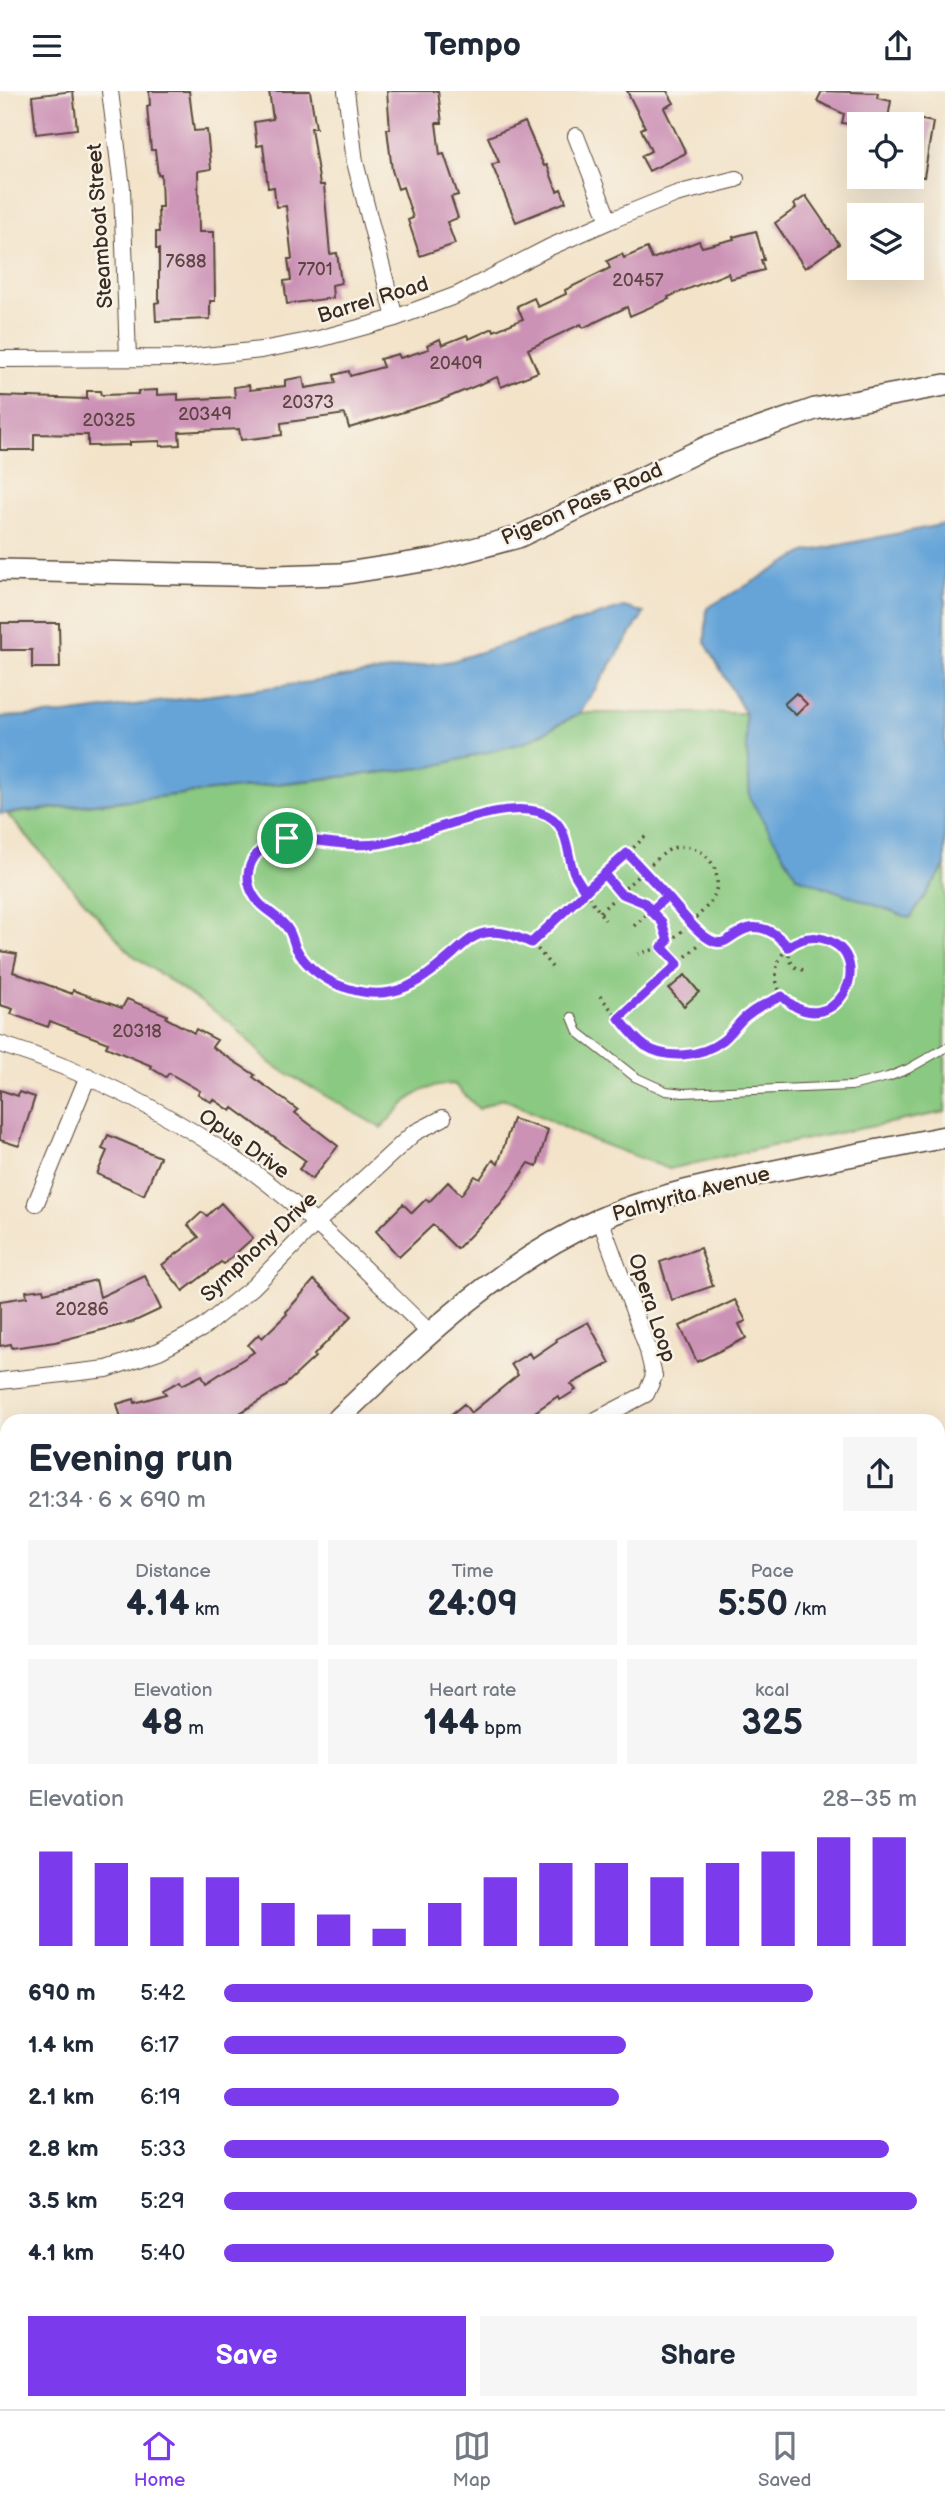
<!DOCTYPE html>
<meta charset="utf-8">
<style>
:root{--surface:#fff;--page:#f6f6f7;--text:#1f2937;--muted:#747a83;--line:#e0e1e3;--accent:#7c3aed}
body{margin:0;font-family:"Balsamiq Sans",sans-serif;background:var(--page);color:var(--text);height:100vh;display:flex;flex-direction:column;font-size:26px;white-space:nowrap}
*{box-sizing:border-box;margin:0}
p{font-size:23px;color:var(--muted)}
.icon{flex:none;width:38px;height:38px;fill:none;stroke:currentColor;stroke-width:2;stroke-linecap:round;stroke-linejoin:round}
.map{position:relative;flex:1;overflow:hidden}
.sheet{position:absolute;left:0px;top:1323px;width:945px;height:996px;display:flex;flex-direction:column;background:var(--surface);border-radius:21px 21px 0 0;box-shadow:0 7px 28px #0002}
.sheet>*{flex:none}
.fabs{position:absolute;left:847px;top:21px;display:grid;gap:14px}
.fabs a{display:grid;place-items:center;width:77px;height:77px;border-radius:0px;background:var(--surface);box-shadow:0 7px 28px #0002;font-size:35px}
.pin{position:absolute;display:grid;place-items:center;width:60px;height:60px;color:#fff;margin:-30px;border:4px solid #fff;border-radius:50%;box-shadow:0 2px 7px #0007}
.round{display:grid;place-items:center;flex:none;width:74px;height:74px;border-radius:0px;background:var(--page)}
.head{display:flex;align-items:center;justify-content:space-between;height:119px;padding:0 28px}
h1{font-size:38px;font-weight:700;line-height:52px}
.metrics{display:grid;grid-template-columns:repeat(3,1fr);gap:10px;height:119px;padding:7px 28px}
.metrics div{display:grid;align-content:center;border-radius:0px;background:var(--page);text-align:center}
.metrics b{font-size:35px;font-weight:700}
.metrics small{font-size:19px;font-weight:400}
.metrics p{font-size:19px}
.chart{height:196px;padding:14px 28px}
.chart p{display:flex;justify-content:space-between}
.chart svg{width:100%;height:126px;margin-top:7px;stroke:var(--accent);stroke-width:6}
.button{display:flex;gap:14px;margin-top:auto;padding:14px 28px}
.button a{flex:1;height:80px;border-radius:0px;background:var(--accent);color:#fff;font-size:28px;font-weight:700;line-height:80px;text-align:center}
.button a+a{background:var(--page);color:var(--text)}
ul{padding:0 28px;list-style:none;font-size:23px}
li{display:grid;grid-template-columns:112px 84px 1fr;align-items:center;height:52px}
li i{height:18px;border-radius:9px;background:var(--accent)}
header{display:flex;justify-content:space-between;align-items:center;height:91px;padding:0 28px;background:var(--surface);font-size:32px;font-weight:700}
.tabs{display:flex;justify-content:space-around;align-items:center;height:98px;border-top:2px solid var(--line);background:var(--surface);font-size:19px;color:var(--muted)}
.tabs a{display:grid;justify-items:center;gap:4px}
.tabs .on{color:var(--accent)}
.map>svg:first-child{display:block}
.built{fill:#e8d2ee}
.green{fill:#8ac981;stroke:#627a50;stroke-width:2}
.water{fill:#66a4d8;stroke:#50677b;stroke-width:2}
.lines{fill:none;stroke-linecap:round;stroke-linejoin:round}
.stream{stroke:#66a4d8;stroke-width:5}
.building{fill:#cc92b6}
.lane-casing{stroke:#574638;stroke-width:10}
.street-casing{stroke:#574638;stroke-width:18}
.secondary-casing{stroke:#574638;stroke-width:24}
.path{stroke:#574638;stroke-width:3.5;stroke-dasharray:2 5;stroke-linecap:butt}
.lane{stroke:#fff;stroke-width:8}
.street{stroke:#fff;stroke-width:16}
.secondary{stroke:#fff;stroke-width:21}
.route-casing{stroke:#fff;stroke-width:14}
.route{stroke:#7c3aed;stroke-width:9}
.labels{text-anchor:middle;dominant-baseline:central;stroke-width:5;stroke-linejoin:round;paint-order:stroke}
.number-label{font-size:18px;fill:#5f4444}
.street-label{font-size:21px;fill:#3b2a1e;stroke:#f7f3e8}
</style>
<header><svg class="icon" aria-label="menu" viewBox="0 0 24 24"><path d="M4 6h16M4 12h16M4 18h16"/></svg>Tempo<svg class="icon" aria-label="share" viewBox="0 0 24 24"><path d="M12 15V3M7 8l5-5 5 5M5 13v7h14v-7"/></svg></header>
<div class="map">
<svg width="945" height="2318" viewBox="0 0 945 2318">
<rect width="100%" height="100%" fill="#f7f3e8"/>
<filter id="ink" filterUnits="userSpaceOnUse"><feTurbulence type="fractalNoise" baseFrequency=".0143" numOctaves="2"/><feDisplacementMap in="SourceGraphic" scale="14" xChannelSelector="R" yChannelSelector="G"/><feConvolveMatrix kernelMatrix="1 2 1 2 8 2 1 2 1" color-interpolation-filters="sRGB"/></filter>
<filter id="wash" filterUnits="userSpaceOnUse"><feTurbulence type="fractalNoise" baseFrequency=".00686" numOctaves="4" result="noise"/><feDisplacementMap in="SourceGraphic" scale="28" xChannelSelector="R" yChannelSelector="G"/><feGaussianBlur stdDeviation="1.57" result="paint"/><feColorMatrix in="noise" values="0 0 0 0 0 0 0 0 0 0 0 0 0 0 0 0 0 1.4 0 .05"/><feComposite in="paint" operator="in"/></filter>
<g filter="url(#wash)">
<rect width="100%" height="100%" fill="#f3e3c9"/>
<path class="built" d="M0,1725L7,1747V1814L0,1821Z"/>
<path class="green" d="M580,622H745L750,708L910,827L945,775V1021L772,1055L669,1078L579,1044L503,1007L479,1018L454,993C414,995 407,1011 381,1037L271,973L230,931L131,863L7,723L431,676L526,651Z"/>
<path class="water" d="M945,433V775L910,827L797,786L750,708L745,622L705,551L707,517L805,461Z
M624,516L644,522L580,622L526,651L431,676L0,723V626L64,623L282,595L452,570Z"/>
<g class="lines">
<path class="stream" d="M0,1538L7,1537
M0,1782L6,1773"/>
</g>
<g id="blocks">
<path class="building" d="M73,0L77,38L36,43L32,5Z
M149,0H189L194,40L207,39L211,78L198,80L199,141H214L215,210H210V228L156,230L155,212L159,211V158H156V141H159L158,116H162L161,83L158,84L155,59H151L147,15L150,14Z
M269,0H310L316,37H311L320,94H324L330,163L337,162L341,192L332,194L333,207L287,213L284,190L291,189L288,168H292L286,115L276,116L274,96L268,97L263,54L257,55L254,31L273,28Z
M387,0H438L442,32H436L440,64L444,63L458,104L451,106L458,127L447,131L455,153L420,165L408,129L413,127L403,96L398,98L392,79L387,38H390Z
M627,0H667L674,12L664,17L686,62L649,80L641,65L651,60L641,38L645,36Z
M822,0L878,2L877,7L891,10L887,33H859V35L842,32L844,23L817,10Z
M917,28L933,31L924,86L912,84V32L916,33Z
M525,31L544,75L547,74L557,100L561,98L566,111L516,131L492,74L499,71L488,46Z
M806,105L839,153L805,177L775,132L796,117L794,113Z
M756,140L764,169H761L764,179L730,188L728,182L668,206L669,208L630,225L627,216L583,237L581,233L528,258L538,281L501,296L497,286L437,311L349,337L345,323L281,332L282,344L241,349L239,338L179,341L180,354L160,355V350L130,351V354L88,355V344L34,343V359H0V305L87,308V300H100L101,304L138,303V300L157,299V304L178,303V309L235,306L234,296L249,294L250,299L285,295V289L303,286L305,297L336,292L334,284L349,280L350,285L383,276L380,268L398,263L400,267L429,258L427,254L440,248L442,254L467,244L469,248L493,237L494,240L523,228L517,215L534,207L538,216L566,203L565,199L610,177L607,170L622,163L624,167L647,157L652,168L699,150L702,156L734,148L733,146Z
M1,532H59L60,577H32V559H1Z
M796,602L807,613L796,624L784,613Z
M0,860L17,863L13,881L72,903L73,899L122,917L127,908L167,924L166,927L194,942L196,938L217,949L212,956L255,984L253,986L298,1019L295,1022L338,1055L312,1088L299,1078L306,1070L233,1017L231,1020L213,1008L211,1011L198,1003L200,1000L169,982L166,986L151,977L152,975L106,956L108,952L50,930L48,936L11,923L13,918L0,914Z
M685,884L699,901L684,915L669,898Z
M0,999L18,1005L19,1001L35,1006L19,1055L0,1049Z
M513,1028L548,1039L537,1075L529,1072L500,1114L457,1158L433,1134L399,1166L376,1140L403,1113L412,1122L426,1108L429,1111L448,1091L461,1104L475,1085L480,1088L493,1069L498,1073Z
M108,1044L160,1066L144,1104L97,1083L107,1060L102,1058Z
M221,1112L253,1147L224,1173L221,1171L183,1200L162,1174L199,1146L188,1134L202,1121L207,1125Z
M700,1157L713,1195L672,1209L660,1171Z
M145,1185L161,1218L133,1231L55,1251L12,1257L11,1253L0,1255V1210L27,1206L26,1200L43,1198L44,1202L96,1189L100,1206Z
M314,1189L352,1225L314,1264L315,1266L285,1294L227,1330H122L117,1313L134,1308L135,1312L166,1303L163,1299L180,1290L182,1294L202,1284L206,1292L254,1261L248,1254L259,1243L262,1247L287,1223L286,1221Z
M735,1209L746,1230L739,1233L746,1247L697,1271L680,1235Z
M588,1231L610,1272L571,1293L576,1299L560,1309L558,1305L532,1323L537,1330H443L464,1313L471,1322L518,1284L511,1273L529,1262L532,1267L557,1250L556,1248Z"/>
</g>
</g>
<g filter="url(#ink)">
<use href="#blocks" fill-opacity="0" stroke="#574638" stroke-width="2"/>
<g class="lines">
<g class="lane-casing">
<path id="lane" d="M572,926L578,941L635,986L666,1000L683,1002L851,995L888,986L908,978L945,957"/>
</g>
<g class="street-casing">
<path id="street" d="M110,0L122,97L128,267
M346,0L355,71L395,227
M576,45L609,130
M0,268L186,267L261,259L319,248L395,227L457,204L550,156L609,130L676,103L736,88
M0,953C90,981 175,1025 252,1080C316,1127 372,1186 429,1241
M36,1112L88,985
M0,1290L107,1278L159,1260L201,1238L253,1196L316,1132L414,1042L443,1027
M594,1330L646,1303L654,1285L647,1256L600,1128"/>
</g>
<g class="secondary-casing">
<path id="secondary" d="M0,479L274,485L340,483L436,468L518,446L709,355L815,318L945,294
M336,1330C417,1253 496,1174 600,1128C643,1109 691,1098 737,1088C806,1073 876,1060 945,1046
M0,1449L7,1448"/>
</g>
<path class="path" d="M627,762L706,847L722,852C729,848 735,842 742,839C761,831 776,842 788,856C789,869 791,878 806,879
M604,783L620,802L645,812L662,830L668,850
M600,821C612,810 662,760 673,757C704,748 729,783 711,810C702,823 677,845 664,854C657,859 646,860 638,863
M634,835L666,806
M776 884a37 37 0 1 1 74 0a37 37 0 1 1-74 0Z
M531,852L648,743
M662,856L678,872
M552,876C545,868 539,858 531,852C514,840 488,838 471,848C453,859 440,877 422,889C393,909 351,905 322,886C312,879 300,866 295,854C292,848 291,841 286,835C278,826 266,821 258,811C251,801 245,783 251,771C256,763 264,753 273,749C284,745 298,748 310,749C340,751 370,756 399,750C441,740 512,700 552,728C570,740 566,767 576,785C584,800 595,814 605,829
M600,905L635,947L647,956L673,964L698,961L722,950L747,924L782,905
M619,927L706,847
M0,1565H7
M0,1853L7,1846"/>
<use href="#lane" class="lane"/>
<use href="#street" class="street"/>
<use href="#secondary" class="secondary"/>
</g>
</g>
<g class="lines" filter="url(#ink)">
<g class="route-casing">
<path id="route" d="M287,747C254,752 234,785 260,813C269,822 281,827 288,838C292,843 293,851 296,857C307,878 328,892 350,898C395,912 422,890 454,862C463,854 473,844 485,842C502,839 516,845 531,852L604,783L620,802L645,812L651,820L667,805C678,817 699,846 715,851C725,854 731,845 740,841C758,830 776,841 788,856C799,848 810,844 824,848C882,866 832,957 782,905C771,910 759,915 749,923C738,930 732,943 722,950C701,966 667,969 645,955C634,947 627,937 619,927L678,873L662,856L668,850L662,831L651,820L667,805L627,762L585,800C582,795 577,788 574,782C567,765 569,741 553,728C515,698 422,748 378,753C348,756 317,749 287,747"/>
</g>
<use href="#route" class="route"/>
</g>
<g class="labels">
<g class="number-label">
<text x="186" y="170">7688</text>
<text x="315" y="178">7701</text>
<text x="638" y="189">20457</text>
<text x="456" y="272">20409</text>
<text x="308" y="311">20373</text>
<text x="205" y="323">20349</text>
<text x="109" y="329">20325</text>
<text x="137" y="940">20318</text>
<text x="82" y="1218">20286</text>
</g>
<g class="street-label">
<text transform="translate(100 135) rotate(-94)">Steamboat Street</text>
<text transform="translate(373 209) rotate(-17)">Barrel Road</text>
<text transform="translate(582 413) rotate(-24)">Pigeon Pass Road</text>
<text transform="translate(244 1053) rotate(35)">Opus Drive</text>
<text transform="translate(691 1103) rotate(-15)">Palmyrita Avenue</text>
<text transform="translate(259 1156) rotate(-43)">Symphony Drive</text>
<text transform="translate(652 1217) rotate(72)">Opera Loop</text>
</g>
</g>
</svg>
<div class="fabs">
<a><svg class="icon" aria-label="locate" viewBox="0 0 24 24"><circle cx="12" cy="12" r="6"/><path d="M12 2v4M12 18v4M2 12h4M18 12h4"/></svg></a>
<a><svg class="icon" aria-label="layers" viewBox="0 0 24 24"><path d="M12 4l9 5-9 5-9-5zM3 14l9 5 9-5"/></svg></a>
</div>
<div class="pin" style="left:287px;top:747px;background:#1e9e55"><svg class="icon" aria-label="arrive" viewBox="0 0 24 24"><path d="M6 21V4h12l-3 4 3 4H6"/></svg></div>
<section class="sheet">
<div class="head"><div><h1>Evening run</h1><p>21:34 · 6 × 690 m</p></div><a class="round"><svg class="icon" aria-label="share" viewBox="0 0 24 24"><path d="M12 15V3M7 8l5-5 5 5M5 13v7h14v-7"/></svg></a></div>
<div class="metrics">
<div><p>Distance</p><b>4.14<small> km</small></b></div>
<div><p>Time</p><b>24:09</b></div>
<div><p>Pace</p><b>5:50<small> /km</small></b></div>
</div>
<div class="metrics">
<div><p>Elevation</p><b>48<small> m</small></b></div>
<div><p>Heart rate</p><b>144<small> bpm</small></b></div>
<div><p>kcal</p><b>325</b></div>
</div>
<div class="chart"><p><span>Elevation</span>28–35 m</p>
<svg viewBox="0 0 160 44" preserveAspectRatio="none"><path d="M5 44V11M15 44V15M25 44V20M35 44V20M45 44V29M55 44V33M65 44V38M75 44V29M85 44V20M95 44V15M105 44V15M115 44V20M125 44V15M135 44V11M145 44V6M155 44V6"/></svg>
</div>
<ul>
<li><b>690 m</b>5:42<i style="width:85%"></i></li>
<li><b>1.4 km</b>6:17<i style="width:58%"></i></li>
<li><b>2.1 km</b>6:19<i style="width:57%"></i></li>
<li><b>2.8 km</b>5:33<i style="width:96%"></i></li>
<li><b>3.5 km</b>5:29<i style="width:100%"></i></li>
<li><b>4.1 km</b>5:40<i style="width:88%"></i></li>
</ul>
<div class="button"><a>Save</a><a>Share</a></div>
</section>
</div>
<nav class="tabs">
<a class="on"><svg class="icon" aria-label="home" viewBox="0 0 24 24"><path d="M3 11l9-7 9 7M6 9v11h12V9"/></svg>Home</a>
<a><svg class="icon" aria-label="map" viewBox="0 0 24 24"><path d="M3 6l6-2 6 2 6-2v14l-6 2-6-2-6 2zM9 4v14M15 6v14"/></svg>Map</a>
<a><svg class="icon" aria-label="saved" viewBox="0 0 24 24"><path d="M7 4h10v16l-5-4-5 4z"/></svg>Saved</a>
</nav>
